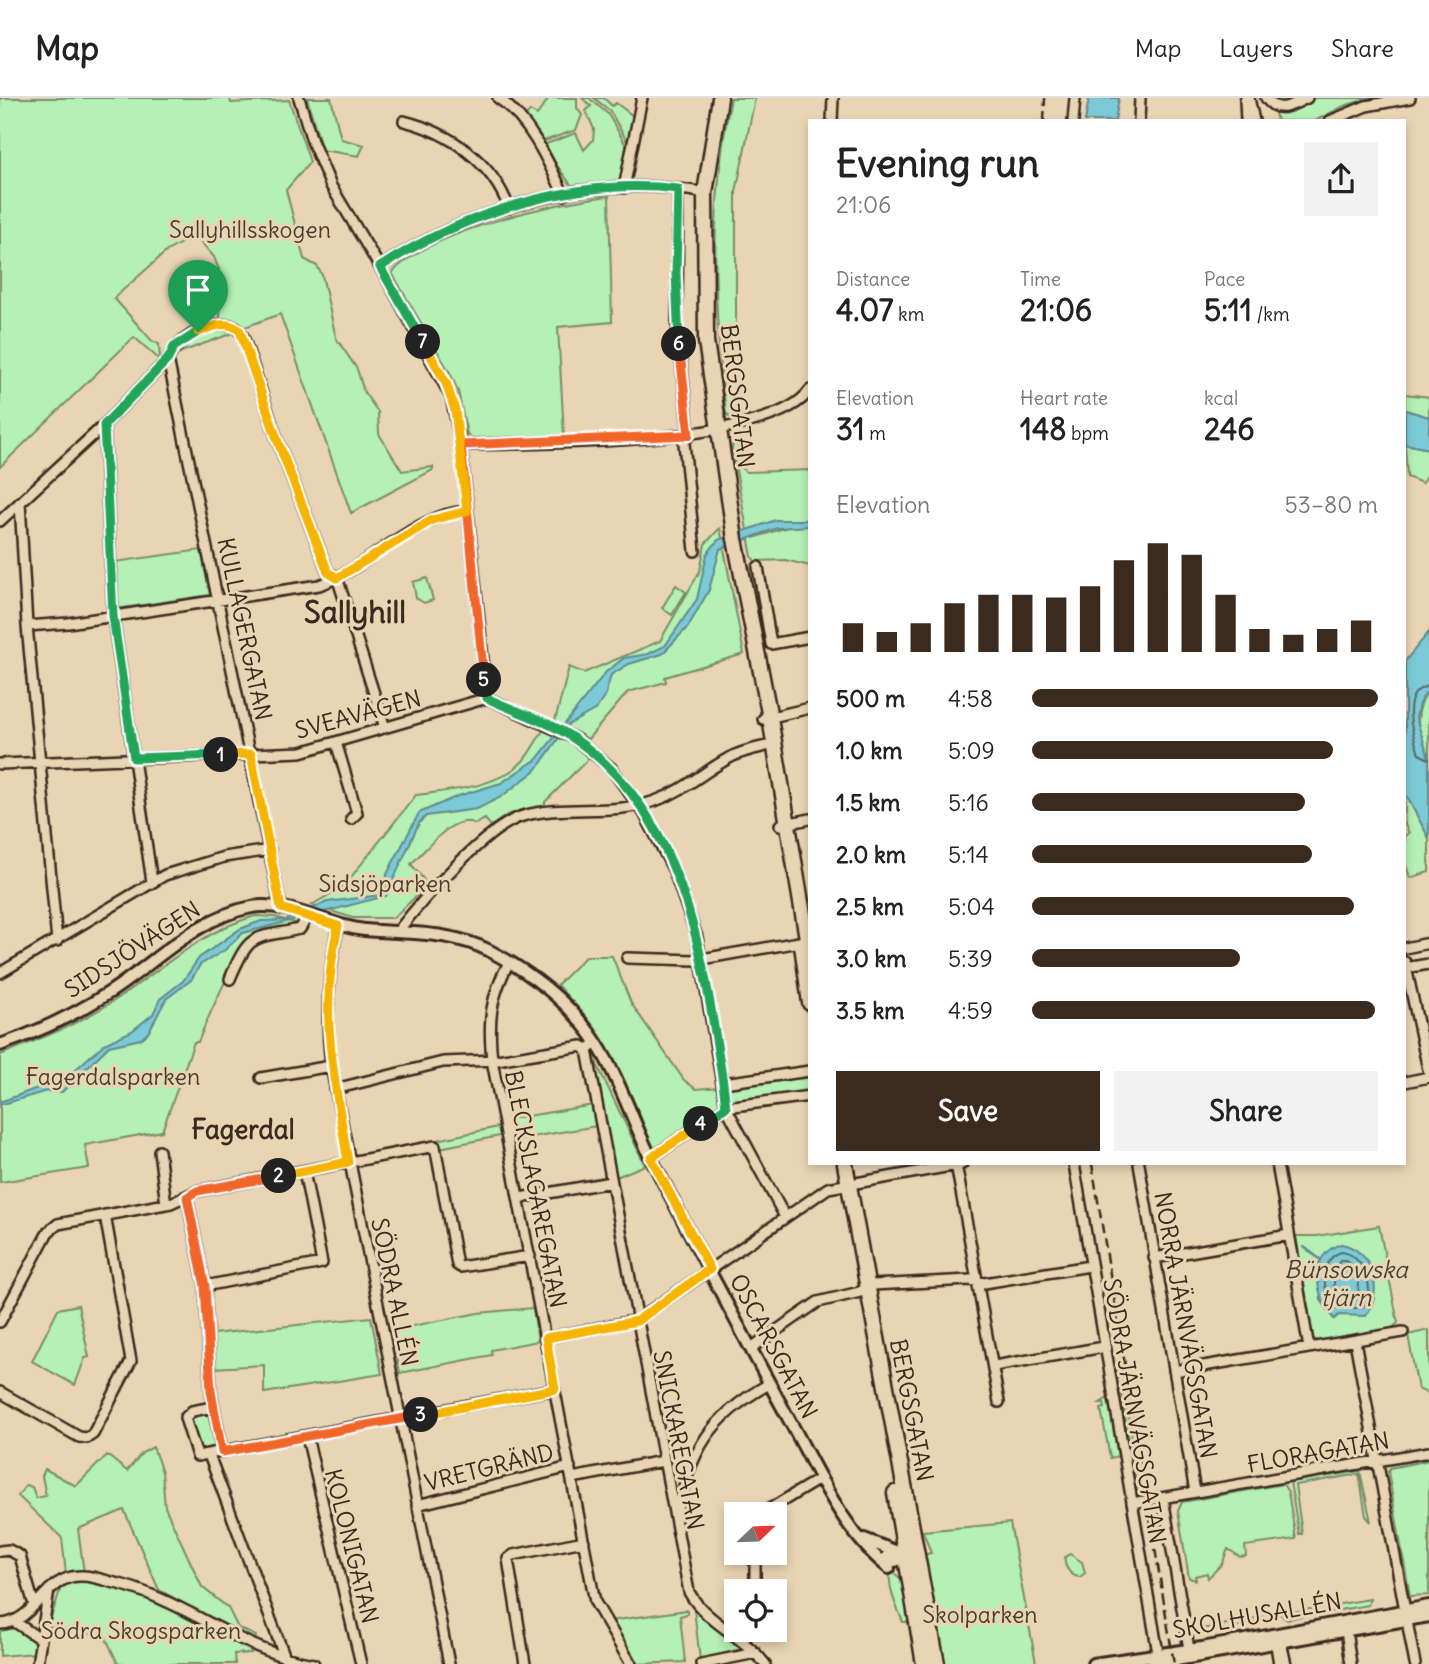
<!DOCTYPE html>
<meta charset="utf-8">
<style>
:root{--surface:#fff;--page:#f2f2f2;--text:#222;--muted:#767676;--line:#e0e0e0;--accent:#3b2a1e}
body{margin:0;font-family:Delius,sans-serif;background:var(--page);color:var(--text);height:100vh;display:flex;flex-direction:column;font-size:26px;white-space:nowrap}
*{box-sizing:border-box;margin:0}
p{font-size:23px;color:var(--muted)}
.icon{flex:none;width:38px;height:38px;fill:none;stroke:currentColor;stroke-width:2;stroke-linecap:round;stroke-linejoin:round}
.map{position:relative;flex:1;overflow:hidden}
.drawer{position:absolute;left:808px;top:21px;width:598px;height:1046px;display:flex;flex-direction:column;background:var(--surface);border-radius:0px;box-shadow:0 4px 10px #0003}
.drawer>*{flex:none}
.needle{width:46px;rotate:67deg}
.controls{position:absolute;left:724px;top:1404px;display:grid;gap:14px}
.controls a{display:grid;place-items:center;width:63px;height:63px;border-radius:0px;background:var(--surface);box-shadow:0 4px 10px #0003;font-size:35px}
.pin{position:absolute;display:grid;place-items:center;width:60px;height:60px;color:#fff;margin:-72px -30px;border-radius:50% 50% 50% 0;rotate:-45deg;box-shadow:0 0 7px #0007}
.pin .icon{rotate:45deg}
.km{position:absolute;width:35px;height:35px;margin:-18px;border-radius:50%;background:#222;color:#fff;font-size:19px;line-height:35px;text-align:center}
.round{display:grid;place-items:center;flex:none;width:74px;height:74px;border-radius:0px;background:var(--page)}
.head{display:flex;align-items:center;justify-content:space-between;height:119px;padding:0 28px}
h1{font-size:38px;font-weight:800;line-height:52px}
.stats{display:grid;grid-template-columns:repeat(3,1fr);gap:10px;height:119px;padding:7px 28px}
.stats div{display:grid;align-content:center}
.stats b{font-size:30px;font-weight:800}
.stats small{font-size:19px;font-weight:400}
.stats p{font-size:19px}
.chart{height:196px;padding:14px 28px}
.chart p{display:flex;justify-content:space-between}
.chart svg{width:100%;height:126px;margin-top:7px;stroke:var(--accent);stroke-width:6}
.button{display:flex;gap:14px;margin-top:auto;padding:14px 28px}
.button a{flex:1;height:80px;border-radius:0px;background:var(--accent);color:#fff;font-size:28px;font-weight:800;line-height:80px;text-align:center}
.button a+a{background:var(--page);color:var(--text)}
ul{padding:0 28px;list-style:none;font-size:23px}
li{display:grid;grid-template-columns:112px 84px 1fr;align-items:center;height:52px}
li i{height:18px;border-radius:9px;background:var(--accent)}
header{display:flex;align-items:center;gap:42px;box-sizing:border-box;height:98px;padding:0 35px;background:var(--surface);border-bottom:2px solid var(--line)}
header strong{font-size:33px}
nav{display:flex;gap:38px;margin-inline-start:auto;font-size:24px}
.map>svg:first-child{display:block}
.green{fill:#b5f0b4;stroke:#788d69;stroke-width:2;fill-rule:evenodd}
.water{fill:#7bcad7;stroke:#618a8d;stroke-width:2}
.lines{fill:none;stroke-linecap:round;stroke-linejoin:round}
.shore{stroke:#556a68;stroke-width:2}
.stream{stroke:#618a8d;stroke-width:2.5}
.minor-casing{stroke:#3b2a1e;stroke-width:14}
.major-casing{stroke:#3b2a1e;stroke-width:16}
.highway-casing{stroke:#3b2a1e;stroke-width:19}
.minor{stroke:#e9d5b4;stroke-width:9}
.major{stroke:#e9d5b4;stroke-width:10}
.highway{stroke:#e9d5b4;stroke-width:14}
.rail{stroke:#3b2a1e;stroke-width:2.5;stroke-dasharray:10 5;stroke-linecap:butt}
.split-1-casing{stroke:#fff;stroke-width:14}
.split-2-casing{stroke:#fff;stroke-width:14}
.split-3-casing{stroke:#fff;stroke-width:14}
.split-4-casing{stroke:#fff;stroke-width:14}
.split-5-casing{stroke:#fff;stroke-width:14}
.split-6-casing{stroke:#fff;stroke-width:14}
.split-7-casing{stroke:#fff;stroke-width:14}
.split-8-casing{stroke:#fff;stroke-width:14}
.split-1{stroke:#22a559;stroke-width:9}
.split-2{stroke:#f5b400;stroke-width:9}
.split-3{stroke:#f0652b;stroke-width:9}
.split-4{stroke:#f5b400;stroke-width:9}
.split-5{stroke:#22a559;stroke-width:9}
.split-6{stroke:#f0652b;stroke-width:9}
.split-7{stroke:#22a559;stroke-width:9}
.split-8{stroke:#f5b400;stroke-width:9}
.labels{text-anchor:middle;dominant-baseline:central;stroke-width:6;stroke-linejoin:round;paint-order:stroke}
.park-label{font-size:23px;fill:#473e2d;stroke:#e9d5b4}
.street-label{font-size:23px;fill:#3b2a1e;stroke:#e9d5b4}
.water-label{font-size:24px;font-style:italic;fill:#45423a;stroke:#e9d5b4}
.quarter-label{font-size:26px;font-weight:bold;fill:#3b2a1e;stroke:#e9d5b4}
.district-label{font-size:30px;font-weight:bold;fill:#3b2a1e;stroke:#e9d5b4}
</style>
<header>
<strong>Map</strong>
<nav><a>Map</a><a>Layers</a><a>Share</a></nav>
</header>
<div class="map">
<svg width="1429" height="1566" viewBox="0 0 1429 1566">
<rect width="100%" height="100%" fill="#e9d5b4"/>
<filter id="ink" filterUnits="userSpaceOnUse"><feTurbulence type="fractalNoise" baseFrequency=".0143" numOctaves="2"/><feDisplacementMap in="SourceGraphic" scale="14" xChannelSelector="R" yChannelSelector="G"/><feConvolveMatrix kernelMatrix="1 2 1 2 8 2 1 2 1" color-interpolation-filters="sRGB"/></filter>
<g filter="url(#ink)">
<path class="green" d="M0,0H230L231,5L289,2L310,64L286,92L304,161L317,168L322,177L336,240L357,271L364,294L378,314L379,336L402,373L433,369V372L351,415L280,216L245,229L229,223L220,224V199L212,187L219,172L214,159L195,137L167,153L114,200L152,243L159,246L160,262L134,239L0,369Z
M307,0H331L341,41L364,47L359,58L322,52Z
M549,0H577V10L582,17L576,32L544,43L525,20L530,13L537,17Z
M582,0H589L608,16L627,49L620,84L571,87L546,52V46L576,35L584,52L593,42L594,31L586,13L591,8Z
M594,0H604L612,8L616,5L633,18L628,45L610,13Z
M731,0H755L736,94V243L732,244L736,317L730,319L726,315C713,209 709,105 731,0Z
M1271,0H1370L1344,8L1315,23H1277Z
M609,98L612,224L558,229L564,337L472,340L467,336L458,293L450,275L392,175C427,134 556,104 609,98Z
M231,230L236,234L173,257L175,251L200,236Z
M1405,296L1429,299V319L1405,312Z
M742,336L743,340L737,345L743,371L746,374L810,372V422H776L752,431L754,440L790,428H810V468L785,462L755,463L752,459L732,350L735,340Z
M1405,346L1429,351V374L1422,385L1407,379Z
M720,430L744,556L665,579L666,584L628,594L588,641L555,623L569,569L584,575L660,543L700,473L705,446Z
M201,452L210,497L116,511L114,464Z
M427,480L433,502L424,505L416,500L413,484Z
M676,487L686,494L672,517L662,510Z
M1429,590V660C1416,634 1413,615 1429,590Z
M544,631L572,645L589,660L545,704V708L507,717L491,728L485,721L475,726C454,714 426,752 411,766L428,787L393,820H353L312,807L344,788L416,697C450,692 498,690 523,663C531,654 537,641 544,631Z
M1405,695L1429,740V774L1410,780L1405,764V737L1409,735L1405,727Z
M255,818L275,819L298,826L295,829C282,831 264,831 252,838C241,844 204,929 198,944H194L162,1033L85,1047L89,1070L0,1084V957C40,941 76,927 112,904C160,873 199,834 255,818Z
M586,858H612L631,905L684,982L696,991L719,989L720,1008L657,1051L653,1050C625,980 610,943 557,887Z
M593,958L645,1067L614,1080L592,959Z
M810,976V993L734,1003L729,999V988Z
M594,1007L597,1028L513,1042L509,1021Z
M498,1029L500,1038L439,1050L437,1042Z
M1379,1128L1398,1225L1390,1232L1320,1245L1313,1240L1296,1138H1317ZM1333,1149L1370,1167L1374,1203L1366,1218L1339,1216L1334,1221L1321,1202L1319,1165Z
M78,1207L89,1259L85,1260L75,1287L32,1263L58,1211Z
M533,1210L538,1243L491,1252L492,1257L400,1275L392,1232L478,1215Z
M371,1219L382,1276L264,1295V1267L214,1270L213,1236Z
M1429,1232V1296L1418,1291L1408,1237Z
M1123,1283L1142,1398L1138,1397L1121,1292Z
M1108,1300L1118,1358L1110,1360L1101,1311L1105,1310L1104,1305H1100Z
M207,1313L216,1348L200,1354L189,1320L190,1316Z
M153,1349L162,1374L165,1409L202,1489L228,1510L238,1530L256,1538L254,1544L159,1492L124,1412L78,1431L84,1475L66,1476L62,1440L18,1398L26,1387L32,1389L36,1400L46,1398L42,1378L45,1371L76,1388L107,1357L127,1373L142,1355Z
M1429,1362V1497L1410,1498L1388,1374L1390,1370Z
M1360,1373L1371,1424L1366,1418L1359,1376L1295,1387L1302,1436H1299L1290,1384Z
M1283,1386L1288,1394L1296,1441L1245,1448L1246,1458L1240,1459L1228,1451L1222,1466L1208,1480L1207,1475L1195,1478L1196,1482L1189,1480L1178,1413L1182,1404Z
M1010,1425L1036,1565L942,1566L922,1457L931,1455L923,1433Z
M1070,1456L1082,1464L1085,1475L1080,1479C1071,1479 1063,1468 1065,1459Z
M891,1472L903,1483L911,1524H903C897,1510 886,1487 891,1472Z
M79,1480C142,1492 194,1519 249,1550L251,1555L234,1556L235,1566H118L105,1538L48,1529L62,1486Z
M1370,1501L1368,1507L1287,1521L1280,1516Z
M694,1511L740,1546V1551L700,1562Z
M687,1512V1516L680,1518L685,1564L636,1566L610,1523Z
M1262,1519L1256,1525L1204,1535L1202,1531Z
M16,1530C29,1536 37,1539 36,1555L0,1558V1533Z"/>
<path class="water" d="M1089,0H1119L1115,23H1085Z
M1405,312L1429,319V351L1405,346Z
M776,422H810V428L777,430L720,451L709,492L688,529L662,556L629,566L611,577L605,598L596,611L568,627L536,672L501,699L477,711L426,718L419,725L386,798L243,835L225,852L200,867L191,882L166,901L148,935L141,941L109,948L62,994L47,993L0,1007V1004L67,979L104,946L132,933L153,916L160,901L183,883L199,860L240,831L261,823L286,822L327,804L381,797L386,792L387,776L419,715L458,698L501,685L537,661L606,574L624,560L648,556L665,548L697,501L707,456L718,442Z
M1429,534V590L1419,606L1416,620L1429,660V740L1405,695V563Z
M1341,1146C1373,1151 1385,1194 1365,1218L1339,1217L1334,1221C1316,1200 1306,1157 1341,1146Z"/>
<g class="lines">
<path class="shore" d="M1429,588C1398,592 1413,638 1419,656L1429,661
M1341,1154C1364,1156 1378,1193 1362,1210H1335C1322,1195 1318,1162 1341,1154Z
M1345,1163C1358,1169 1362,1190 1356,1201H1339L1334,1188V1171L1340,1163Z"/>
<path class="stream" d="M1304,1149L1321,1162"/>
<g class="minor-casing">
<path id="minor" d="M299,0L312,43L331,88L387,181L451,299L461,347L487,600
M498,0C530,22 548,63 564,97
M1249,0L1254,23
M1266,0C1277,17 1293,7 1307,0
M1245,2L1246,23
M404,23C451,35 492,64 509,110
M832,23L833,0
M1073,23L1075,0
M1139,23L1140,0
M1330,23L1366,8L1410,0
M624,90L642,0
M678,91L677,225L689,337L684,345L695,453
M380,169C472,110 596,73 705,95
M168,261L281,810
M104,327L113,518L152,784
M461,347C530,345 771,349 810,292
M20,404L27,528L57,843
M0,423L104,327L168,261C178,240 213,220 236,229L243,238L278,344L328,474L337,479L385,630
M758,469L771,546L810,539
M27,528L68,525L319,487C368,471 415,415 467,413
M763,621L810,610
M336,644L357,715L351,721
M0,666L301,654L487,600L574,640L611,670L644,715L674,773L697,839L726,1009L785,1119
M780,727L810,721
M338,828C328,875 325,919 331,968L449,1566
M398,833C422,802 487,728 523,718C566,706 612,718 655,703C684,693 703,674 729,660C743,652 759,650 775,646
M1405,850L1429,845
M627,860L696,862L805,843
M509,864C490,900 488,922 492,962L595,1504L631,1566
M1405,864L1429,976
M1405,870L1429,866
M0,875L165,777L224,759L270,752
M230,881C250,833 253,841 300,831L308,818
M596,945L587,952L689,1494C705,1524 744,1538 765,1566
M261,980L331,968
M1405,984L1429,979
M723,985L810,973
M335,991L443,964L497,962L582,948L587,952
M159,1053L166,1106
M651,1060L726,1009L810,998
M956,1066L999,1304
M1074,1066L1159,1561
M1139,1066L1195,1394
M1277,1066L1309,1250
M187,1099L205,1188L211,1293L222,1354
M520,1100L611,1084
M1154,1160L1289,1137
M205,1188L322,1165L304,1073
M0,1224L48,1134L58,1126L171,1105L197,1093L435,1048L457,1167L460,1169L530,1158
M546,1240L637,1222L828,1090L962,1066
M1355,1243L1415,1566
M751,1250L818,1204L860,1194L872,1187L970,1182L984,1185L1090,1168
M994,1268L1104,1249
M1174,1273L1403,1234
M0,1294L79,1339L87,1340L93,1336L131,1263L105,1117
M213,1309L192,1313L185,1320L197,1358L555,1291
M307,1339L361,1566
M209,1357L286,1562
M572,1380L663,1363
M1163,1400L1189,1551
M1132,1405L1429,1354
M417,1407L570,1369
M761,1416L821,1380
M676,1418C692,1352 708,1320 769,1286
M0,1453L9,1452L20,1458L34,1507
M755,1454V1493
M15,1524L40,1541
M0,1526C35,1525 44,1479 79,1478C90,1477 101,1481 111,1484C184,1500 240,1554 314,1566
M1346,1533L1351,1566
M1280,1540L1286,1566
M1275,1541L1279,1566
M744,1542L752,1531
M37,1566L49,1492
M525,1566L508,1461L513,1457L584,1443
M701,1566L756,1555"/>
</g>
<g class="major-casing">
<path id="major" d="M0,947C38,934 76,916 110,894C155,865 197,819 252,809C289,803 328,828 365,832C409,836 449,832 490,853C528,873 563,899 589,934C617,972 630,1018 651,1060C697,1150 744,1239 792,1327C819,1376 844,1435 889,1470
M864,1441L902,1456L905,1461
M1093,1566L1202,1550L1429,1508
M1153,1566L1429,1518"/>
</g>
<g class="highway-casing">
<path id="highway" d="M720,0L705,95L706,243L735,441L770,620L810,858
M802,847L810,905
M845,1066L937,1566
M895,1395L924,1566
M888,1460L895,1461L909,1456L911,1452"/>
</g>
<use href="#minor" class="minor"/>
<use href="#major" class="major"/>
<use href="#highway" class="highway"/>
<path class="rail" d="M1044,23L1045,0
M1092,1066L1174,1566"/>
</g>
</g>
<g class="lines" filter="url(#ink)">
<g class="split-1-casing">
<path id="split-1" d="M198,234L174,249L168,261L104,327L113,518L134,660L221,657"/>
</g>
<g class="split-2-casing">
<path id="split-2" d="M221,657L251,656L281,810L338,828C318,917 334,976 348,1064L279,1078"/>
</g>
<g class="split-3-casing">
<path id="split-3" d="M279,1078L197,1093L187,1099L205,1188L211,1293L222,1354L421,1317"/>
</g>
<g class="split-4-casing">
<path id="split-4" d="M421,1317L555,1291L546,1240L637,1223L710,1171L651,1060L701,1026"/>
</g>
<g class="split-5-casing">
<path id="split-5" d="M484,582L487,600C515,614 547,622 573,640C685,714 704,864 723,985L726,1009L701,1026"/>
</g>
<g class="split-6-casing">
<path id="split-6" d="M484,582L461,347L689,337L679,246"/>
</g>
<g class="split-7-casing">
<path id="split-7" d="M423,244L380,169C466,114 576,79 678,91L676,176L679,246"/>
</g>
<g class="split-8-casing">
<path id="split-8" d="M198,234C212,229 228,221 240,233L278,344L328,474L337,480L432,422L467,413L455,312L446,285L423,244"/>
</g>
<use href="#split-1" class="split-1"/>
<use href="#split-2" class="split-2"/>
<use href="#split-3" class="split-3"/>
<use href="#split-4" class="split-4"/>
<use href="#split-5" class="split-5"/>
<use href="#split-6" class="split-6"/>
<use href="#split-7" class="split-7"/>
<use href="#split-8" class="split-8"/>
</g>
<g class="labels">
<g class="park-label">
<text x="250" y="131">Sallyhillsskogen</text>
<text x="385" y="785">Sidsjöparken</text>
<text x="113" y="978">Fagerdalsparken</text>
<text x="980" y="1516">Skolparken</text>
<text x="141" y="1532">Södra Skogsparken</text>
</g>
<g class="street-label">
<text transform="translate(738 298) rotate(83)">BERGSGATAN</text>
<text transform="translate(245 531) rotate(78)">KULLAGERGATAN</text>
<text transform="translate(358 616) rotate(-15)">SVEAVÄGEN</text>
<text transform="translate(132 851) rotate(-33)">SIDSJÖVÄGEN</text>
<text transform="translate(536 1091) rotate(79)">BLECKSLAGAREGATAN</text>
<text transform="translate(395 1194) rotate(78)">SÖDRA ALLÉN</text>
<text transform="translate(1186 1227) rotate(80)">NORRA JÄRNVÄGSGATAN</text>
<text transform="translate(774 1248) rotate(62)">OSCARSGATAN</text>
<text transform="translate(912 1312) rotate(79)">BERGSGATAN</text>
<text transform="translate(1135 1313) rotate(80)">SÖDRA JÄRNVÄGSGATAN</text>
<text transform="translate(679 1342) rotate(79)">SNICKAREGATAN</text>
<text transform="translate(1318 1354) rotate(-10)">FLORAGATAN</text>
<text transform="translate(489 1369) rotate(-14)">VRETGRÄND</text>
<text transform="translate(352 1448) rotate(76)">KOLONIGATAN</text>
<text transform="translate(1257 1517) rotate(-10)">SKOLHUSALLÉN</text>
</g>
<g class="water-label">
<text x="1346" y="1171">Bünsowska<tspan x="1346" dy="28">tjärn</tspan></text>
</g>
<g class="quarter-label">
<text x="243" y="1031">Fagerdal</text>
</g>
<g class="district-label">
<text x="355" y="514">Sallyhill</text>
</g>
</g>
</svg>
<div class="controls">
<a><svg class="needle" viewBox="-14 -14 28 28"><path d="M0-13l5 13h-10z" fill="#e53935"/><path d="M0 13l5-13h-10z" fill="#767676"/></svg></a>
<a><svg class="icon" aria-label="locate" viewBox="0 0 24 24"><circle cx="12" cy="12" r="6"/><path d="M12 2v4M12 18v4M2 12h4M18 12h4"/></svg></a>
</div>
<div class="pin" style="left:198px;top:234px;background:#1e9e55"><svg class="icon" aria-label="arrive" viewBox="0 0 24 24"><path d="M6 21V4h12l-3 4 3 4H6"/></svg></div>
<b class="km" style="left:221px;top:657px">1</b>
<b class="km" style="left:279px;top:1078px">2</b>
<b class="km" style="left:421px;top:1317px">3</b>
<b class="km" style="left:701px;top:1026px">4</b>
<b class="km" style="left:484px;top:582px">5</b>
<b class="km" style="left:679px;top:246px">6</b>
<b class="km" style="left:423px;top:244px">7</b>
<section class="drawer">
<div class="head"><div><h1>Evening run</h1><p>21:06</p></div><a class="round"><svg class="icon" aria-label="share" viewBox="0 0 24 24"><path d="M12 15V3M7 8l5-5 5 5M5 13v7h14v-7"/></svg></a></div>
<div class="stats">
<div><p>Distance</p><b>4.07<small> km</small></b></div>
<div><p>Time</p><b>21:06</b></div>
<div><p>Pace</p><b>5:11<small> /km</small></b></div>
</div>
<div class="stats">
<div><p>Elevation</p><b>31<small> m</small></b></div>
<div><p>Heart rate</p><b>148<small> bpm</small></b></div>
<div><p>kcal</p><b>246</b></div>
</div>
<div class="chart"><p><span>Elevation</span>53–80 m</p>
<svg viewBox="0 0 160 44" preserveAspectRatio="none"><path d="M5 44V34M15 44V37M25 44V34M35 44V27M45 44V24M55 44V24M65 44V25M75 44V21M85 44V12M95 44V6M105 44V10M115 44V24M125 44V36M135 44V38M145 44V36M155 44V33"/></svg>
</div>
<ul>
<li><b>500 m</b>4:58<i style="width:100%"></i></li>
<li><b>1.0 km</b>5:09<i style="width:87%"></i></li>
<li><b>1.5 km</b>5:16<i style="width:79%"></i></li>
<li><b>2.0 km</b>5:14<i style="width:81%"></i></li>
<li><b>2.5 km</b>5:04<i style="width:93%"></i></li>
<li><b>3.0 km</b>5:39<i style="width:60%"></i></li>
<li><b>3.5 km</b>4:59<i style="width:99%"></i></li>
</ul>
<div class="button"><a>Save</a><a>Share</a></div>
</section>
</div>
